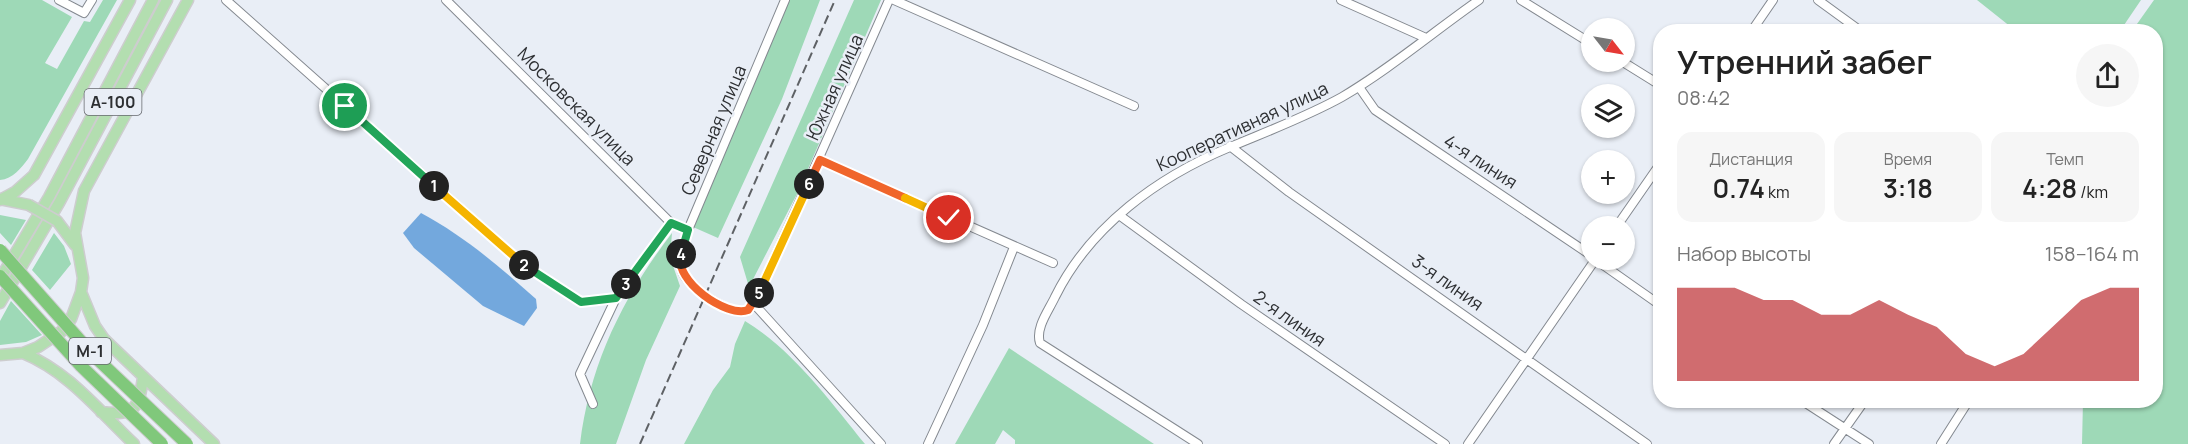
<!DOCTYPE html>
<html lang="ru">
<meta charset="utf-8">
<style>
:root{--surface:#fff;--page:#f6f6f6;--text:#222;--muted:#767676;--accent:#bd2e33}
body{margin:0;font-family:Manrope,sans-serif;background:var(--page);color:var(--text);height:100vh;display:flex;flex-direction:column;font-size:22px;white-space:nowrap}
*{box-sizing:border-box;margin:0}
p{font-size:20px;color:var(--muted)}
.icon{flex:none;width:33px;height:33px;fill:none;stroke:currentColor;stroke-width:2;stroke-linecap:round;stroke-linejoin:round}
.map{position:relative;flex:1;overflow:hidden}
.side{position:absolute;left:1653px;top:24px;width:510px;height:384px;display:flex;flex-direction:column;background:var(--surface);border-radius:24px;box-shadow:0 2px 4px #0004}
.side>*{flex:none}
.needle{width:39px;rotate:121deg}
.buttons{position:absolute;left:1581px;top:18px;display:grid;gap:12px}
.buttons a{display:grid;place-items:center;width:54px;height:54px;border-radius:50%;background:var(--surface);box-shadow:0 2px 4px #0004;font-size:30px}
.pin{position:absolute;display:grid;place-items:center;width:51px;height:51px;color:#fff;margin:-26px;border:3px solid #fff;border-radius:50%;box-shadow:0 2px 6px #0007}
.km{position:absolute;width:30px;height:30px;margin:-15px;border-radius:50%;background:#222;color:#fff;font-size:16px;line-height:30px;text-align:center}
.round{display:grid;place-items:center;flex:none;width:63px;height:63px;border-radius:32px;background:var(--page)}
.headline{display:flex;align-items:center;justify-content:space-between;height:102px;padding:0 24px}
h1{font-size:33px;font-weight:600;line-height:45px}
.figures{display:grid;grid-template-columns:repeat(3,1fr);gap:9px;height:102px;padding:6px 24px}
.figures div{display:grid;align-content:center;border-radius:15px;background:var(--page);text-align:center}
.figures b{font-size:26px;font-weight:600}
.figures small{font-size:16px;font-weight:400}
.figures p{font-size:16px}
.chart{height:168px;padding:12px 24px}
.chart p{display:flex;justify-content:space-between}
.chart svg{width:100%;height:108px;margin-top:6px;fill:var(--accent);opacity:.7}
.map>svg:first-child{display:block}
.green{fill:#9ed9b7}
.water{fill:#73a8dd}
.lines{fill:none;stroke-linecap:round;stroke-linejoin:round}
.minor-casing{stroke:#848990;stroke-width:10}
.major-casing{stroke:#cdcdce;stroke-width:13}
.minor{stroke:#fff;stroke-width:8}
.major{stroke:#b3deb0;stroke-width:10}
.rail{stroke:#5e6165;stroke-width:2;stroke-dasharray:9 4.5;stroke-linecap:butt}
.major-bridge-casing{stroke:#cdcdce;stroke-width:13;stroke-linecap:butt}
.highway-bridge-casing{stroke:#cdcdce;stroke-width:14;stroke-linecap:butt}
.major-bridge{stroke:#b3deb0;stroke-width:10}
.highway-bridge{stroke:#80c87b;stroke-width:12}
.split-1-casing{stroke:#fff;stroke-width:12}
.split-2-casing{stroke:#fff;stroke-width:12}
.split-3-casing{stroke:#fff;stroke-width:12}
.split-4-casing{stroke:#fff;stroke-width:12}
.split-5-casing{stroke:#fff;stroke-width:12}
.split-6-casing{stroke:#fff;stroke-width:12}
.split-7-casing{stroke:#fff;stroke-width:12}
.split-8-casing{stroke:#fff;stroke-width:12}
.split-1{stroke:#22a559;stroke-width:8}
.split-2{stroke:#f5b400;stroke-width:8}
.split-3{stroke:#22a559;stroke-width:8}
.split-4{stroke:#22a559;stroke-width:8}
.split-5{stroke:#f0652b;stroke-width:8}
.split-6{stroke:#f5b400;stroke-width:8}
.split-7{stroke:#f0652b;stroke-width:8}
.split-8{stroke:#f5b400;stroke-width:8}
.labels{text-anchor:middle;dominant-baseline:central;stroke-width:5;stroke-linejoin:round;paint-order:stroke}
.shield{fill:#e9eef6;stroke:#65686d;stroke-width:1.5}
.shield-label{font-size:16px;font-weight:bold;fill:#2d2f32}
.street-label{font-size:18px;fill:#2d2f32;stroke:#e9eef6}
</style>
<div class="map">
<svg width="2188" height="444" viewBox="0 0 2188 444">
<rect width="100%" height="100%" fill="#e9eef6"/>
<path class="green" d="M0,0H42L72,17L45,63L57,69L84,21L90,22L103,0H117L28,159C21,168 13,179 0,180Z
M788,0H820L782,99L718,238L693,227Z
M854,0H881L798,192L749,287L740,257Z
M1977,0H2141L2120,31H2016Z
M2154,0H2188V444H2082L2083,401L2156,400V32L2132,31Z
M0,215L26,220L11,245L0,233Z
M54,233L64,246L71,264L50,290L32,270Z
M672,233L670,257L680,286L646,360L616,444H580C590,363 623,297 672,233Z
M11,301L42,335L26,342L0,345V321Z
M745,321C793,350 830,401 865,444H684L713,390L730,367L735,344Z
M1009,348L1154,444H1015V440L1003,430L995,444H955Z"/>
<path class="water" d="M421,213C464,236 500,267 536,299L537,308L524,326L483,306L414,248L403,233Z"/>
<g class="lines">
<g class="minor-casing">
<path id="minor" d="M59,0L84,13L92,0
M226,0L524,265L581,302L616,298L671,223
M446,0L671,223L688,230
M785,0L688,230C685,243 677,258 682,271C687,286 726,313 742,311C747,311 750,308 754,304L889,0
M894,0L1134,106
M1341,0L1426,38
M1521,0L1592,44
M1818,0L1862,32
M1751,32L1773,0
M1623,62L1660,85
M1359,87L1375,110L1592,256
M1230,146L1289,192L1647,444
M820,160L1053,263
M1119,215L1241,304L1445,444
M1617,226L1660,164
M1596,260L1660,305
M754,304L881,444
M1801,400L1869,444
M593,404L580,374L616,298
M928,444L983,325L1014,247
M1198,444L1040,343C1035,328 1049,310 1055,297C1090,226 1158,177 1230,147C1268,131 1306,117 1342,97C1390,69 1433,32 1479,0
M1468,444L1595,260
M1834,444L1865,400
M1941,444L1969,400"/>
</g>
<g class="major-casing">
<path id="major" d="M0,199L29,205
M0,200L15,192L34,175L130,0
M57,221L75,245
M0,279L49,197L153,0
M81,292L95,326L104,339L214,444
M0,303L59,203L167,0
M23,353C69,372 98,410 134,444
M0,355L23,353L38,347L62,331L71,319L81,292L83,278L75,233L84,191L188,0
M101,412C134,416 139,410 143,377"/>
</g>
<use href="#minor" class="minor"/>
<use href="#major" class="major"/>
<path class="rail" d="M640,444L835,0"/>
<g class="major-bridge-casing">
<path id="major-bridge" d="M29,205L57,221"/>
</g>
<g class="highway-bridge-casing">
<path id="highway-bridge" d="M0,250L93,355L187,444
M0,276L81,366L162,444"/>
</g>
<use href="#major-bridge" class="major-bridge"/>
<use href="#highway-bridge" class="highway-bridge"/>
</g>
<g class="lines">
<g class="split-1-casing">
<path id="split-1" d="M345,106L434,186"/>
</g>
<g class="split-2-casing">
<path id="split-2" d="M434,186L524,265"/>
</g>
<g class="split-3-casing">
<path id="split-3" d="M524,265L581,302L616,298L626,284"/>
</g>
<g class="split-4-casing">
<path id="split-4" d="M626,284L671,223L688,230L681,254"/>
</g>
<g class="split-5-casing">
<path id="split-5" d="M681,254C673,281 727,318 748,310L759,293"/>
</g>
<g class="split-6-casing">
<path id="split-6" d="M759,293L809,184"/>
</g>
<g class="split-7-casing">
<path id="split-7" d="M809,184L820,160L905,198"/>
</g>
<g class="split-8-casing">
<path id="split-8" d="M905,198L949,218"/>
</g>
<use href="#split-1" class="split-1"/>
<use href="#split-2" class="split-2"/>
<use href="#split-3" class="split-3"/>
<use href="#split-4" class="split-4"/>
<use href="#split-5" class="split-5"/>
<use href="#split-6" class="split-6"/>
<use href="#split-7" class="split-7"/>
<use href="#split-8" class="split-8"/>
</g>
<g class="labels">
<g class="shield">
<rect x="84.5" y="89" width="57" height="26" rx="4.5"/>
<rect x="69" y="338" width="42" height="26" rx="4.5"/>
</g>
<g class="shield-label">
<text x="113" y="102">А-100</text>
<text x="90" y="351">М-1</text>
</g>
<g class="street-label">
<text transform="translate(834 87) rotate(-66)">Южная улица</text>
<text transform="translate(577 106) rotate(45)">Московская улица</text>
<text transform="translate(1242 126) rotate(-25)">Кооперативная улица</text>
<text transform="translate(713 130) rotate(-67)">Северная улица</text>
<text transform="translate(1481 161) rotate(33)">4-я линия</text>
<text transform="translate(1448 282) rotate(35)">3-я линия</text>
<text transform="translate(1290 318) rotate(35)">2-я линия</text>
</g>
</g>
</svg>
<div class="buttons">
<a><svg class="needle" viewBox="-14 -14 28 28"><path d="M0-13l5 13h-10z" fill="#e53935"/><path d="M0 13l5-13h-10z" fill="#767676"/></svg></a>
<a><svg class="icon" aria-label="layers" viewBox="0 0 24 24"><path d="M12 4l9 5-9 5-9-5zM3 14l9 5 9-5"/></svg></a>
<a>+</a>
<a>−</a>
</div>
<div class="pin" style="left:345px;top:106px;background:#1e9e55"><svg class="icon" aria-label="arrive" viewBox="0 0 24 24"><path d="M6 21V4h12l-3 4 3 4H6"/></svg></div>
<div class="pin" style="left:949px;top:218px;background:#d93025"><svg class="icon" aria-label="check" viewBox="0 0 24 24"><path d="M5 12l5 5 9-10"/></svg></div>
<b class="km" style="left:434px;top:186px">1</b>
<b class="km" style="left:524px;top:265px">2</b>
<b class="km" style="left:626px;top:284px">3</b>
<b class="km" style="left:681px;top:254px">4</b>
<b class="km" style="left:759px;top:293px">5</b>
<b class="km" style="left:809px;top:184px">6</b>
<section class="side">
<div class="headline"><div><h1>Утренний забег</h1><p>08:42</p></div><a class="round"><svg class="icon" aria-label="share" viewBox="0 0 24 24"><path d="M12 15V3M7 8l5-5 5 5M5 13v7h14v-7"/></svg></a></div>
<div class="figures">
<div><p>Дистанция</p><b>0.74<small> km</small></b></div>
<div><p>Время</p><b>3:18</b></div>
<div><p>Темп</p><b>4:28<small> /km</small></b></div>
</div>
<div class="chart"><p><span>Набор высоты</span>158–164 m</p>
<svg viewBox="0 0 160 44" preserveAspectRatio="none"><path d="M0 44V6L10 6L20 6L30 11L40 11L50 17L60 17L70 11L80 17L90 22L100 33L110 38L120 33L130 22L140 11L150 6L160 6V44z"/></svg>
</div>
</section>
</div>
